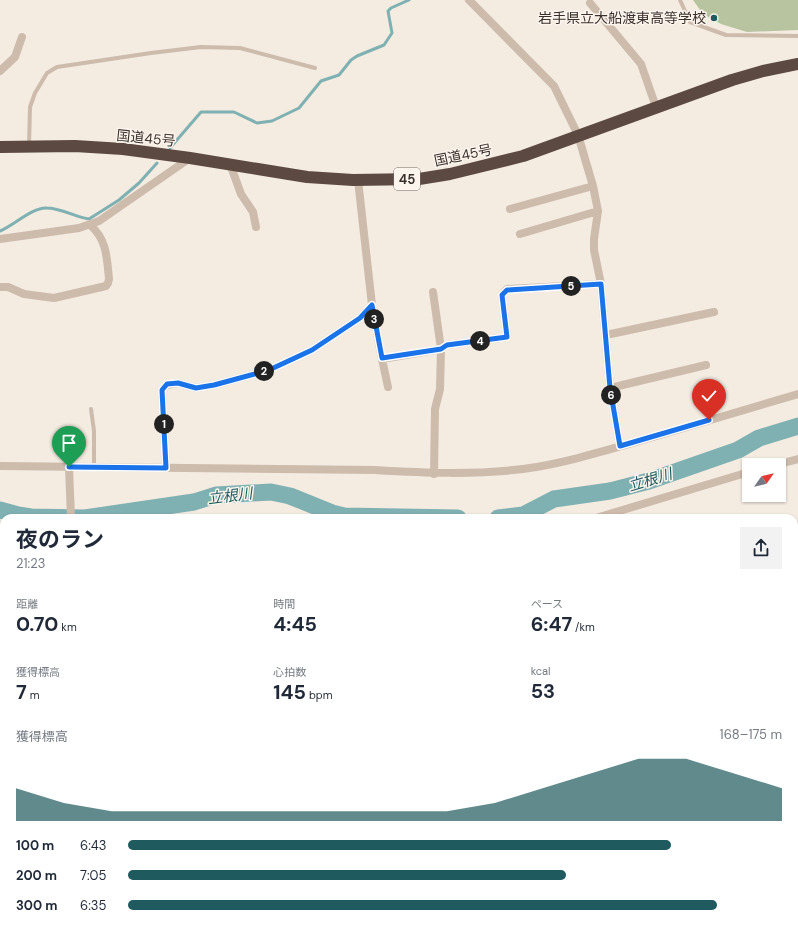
<!DOCTYPE html>
<html lang="ja">
<meta charset="utf-8">
<style>
:root{--surface:#fff;--page:#f2f2f3;--text:#1f2937;--muted:#747a83;--accent:#1f5a5e}
body{margin:0;font-family:"DM Sans","Noto Sans JP",sans-serif;background:var(--page);color:var(--text);height:100vh;display:flex;flex-direction:column;font-size:15px;white-space:nowrap}
*{box-sizing:border-box;margin:0}
p{font-size:13px;color:var(--muted)}
.icon{flex:none;width:22px;height:22px;fill:none;stroke:currentColor;stroke-width:2;stroke-linecap:round;stroke-linejoin:round}
.map{position:relative;flex:1;overflow:hidden}
.drawer{position:absolute;left:0px;top:514px;width:798px;height:414px;display:flex;flex-direction:column;background:var(--surface);border-radius:12px 12px 0 0;box-shadow:0 1px 3px #0004}
.drawer>*{flex:none}
.needle{width:26px;rotate:56deg}
.controls{position:absolute;left:742px;top:458px;display:grid;gap:8px}
.controls a{display:grid;place-items:center;width:44px;height:44px;border-radius:0px;background:var(--surface);box-shadow:0 1px 3px #0004;font-size:20px}
.pin{position:absolute;display:grid;place-items:center;width:34px;height:34px;color:#fff;margin:-41px -17px;border-radius:50% 50% 50% 0;rotate:-45deg;box-shadow:0 0 4px #0007}
.pin .icon{rotate:45deg}
.km{position:absolute;width:20px;height:20px;margin:-10px;border-radius:50%;background:#222;color:#fff;font-size:11px;line-height:20px;text-align:center}
.round{display:grid;place-items:center;flex:none;width:42px;height:42px;border-radius:0px;background:var(--page)}
.head{display:flex;align-items:center;justify-content:space-between;height:68px;padding:0 16px}
h1{font-size:22px;font-weight:700;line-height:30px}
.metrics{display:grid;grid-template-columns:repeat(3,1fr);gap:6px;height:68px;padding:4px 16px}
.metrics div{display:grid;align-content:center}
.metrics b{font-size:20px;font-weight:700}
.metrics small{font-size:11px;font-weight:400}
.metrics p{font-size:11px}
.chart{height:112px;padding:8px 16px}
.chart p{display:flex;justify-content:space-between}
.chart svg{width:100%;height:72px;margin-top:4px;fill:var(--accent);opacity:.7}
ul{padding:0 16px;list-style:none;font-size:13px}
li{display:grid;grid-template-columns:64px 48px 1fr;align-items:center;height:30px}
li i{height:10px;border-radius:5px;background:var(--accent)}
.map>svg:first-child{display:block}
.green{fill:#b8c4a0}
.lines{fill:none;stroke-linecap:round;stroke-linejoin:round}
.stream{stroke:#7fb0b2;stroke-width:3}
.river{stroke:#7fb0b2;stroke-width:17}
.lane{stroke:#cdbbac;stroke-width:4}
.street{stroke:#cdbbac;stroke-width:8}
.highway{stroke:#5c4a42;stroke-width:12}
.route-casing{stroke:#fff;stroke-width:8}
.route{stroke:#1a73e8;stroke-width:5}
.poi-dot{fill:#1f5a5e;stroke:#fbf5ee;stroke-width:1.5}
.labels{text-anchor:middle;dominant-baseline:central;stroke-width:3;stroke-linejoin:round;paint-order:stroke}
.shield{fill:#fbf5ee;stroke:#756b66;stroke-width:1}
.shield-label{font-size:13px;font-weight:bold;fill:#3b302b}
.poi-label{font-size:14px;fill:#3b302b;stroke:#fbf5ee;text-anchor:end}
.street-label{font-size:14px;fill:#3b302b;stroke:#fbf5ee}
.water-label{font-size:15px;font-style:italic;fill:#1f5a5e;stroke:#fbf5ee}
</style>
<div class="map">
<svg width="798" height="928" viewBox="0 0 798 928">
<rect width="100%" height="100%" fill="#f4ebe1"/>
<path class="green" d="M693,0H798V30L747,32L721,24L703,14Z
M798,694V928H209L204,924H794V695Z"/>
<g class="lines">
<path class="stream" d="M170,148L201,112H234L257,123L272,121L299,108L321,81L339,75L351,60L357,56L384,45L392,33L388,11L391,8L409,0
M0,231C14,225 33,207 47,208C60,208 76,217 89,219L119,200L139,183L157,163"/>
<path class="river" d="M0,510L18,515L31,517L85,518L194,502L216,495L271,492L290,496L332,513L344,516L458,518
M498,518L523,515L554,499L610,491L649,481L738,450L759,438L798,426"/>
<path class="lane" d="M680,0L690,22L726,35L798,36
M29,146L30,107L35,93L47,73L57,67L151,53L201,47L240,48L315,68
M91,409L94,431V467"/>
<path class="street" d="M469,0L554,86L578,135L593,186L598,211L594,239V250L601,284L610,388L620,446
M590,3L641,64L656,107
M0,71L15,57L22,37
M230,164L241,194L253,212L256,227
M510,209L593,186
M520,234L598,211
M0,239L79,228L99,221L190,158
M0,287H8L24,294L54,298L106,286L108,283L109,279C107,259 107,239 90,225
M433,292L441,349L440,389L435,409L434,474
M372,305L382,359L441,349L447,345L507,337L502,295L507,289L601,284
M606,335L714,312
M382,359L388,387
M610,388L706,365
M775,465L798,459
M0,466L375,470C425,473 474,475 523,469C567,463 610,449 653,437C701,423 750,408 798,394
M69,467L71,518
M166,468L162,390L167,385L178,383L196,388L214,385L269,370L312,350L360,318L372,305L358,180
M596,518L749,472
M0,538H4
M0,569L4,570
M0,594L4,596
M0,651L4,653
M0,796L4,785
M0,805L4,833
M0,888L4,893
M27,924L30,928
M54,924L59,928"/>
<path class="highway" d="M0,147L75,146L123,149L190,158L307,177L353,180L419,179L450,174L523,156L732,80L763,71L798,64"/>
</g>
<g class="lines">
<g class="route-casing">
<path id="route" d="M69,467L166,468L162,390L167,384L178,383L196,388L214,385L269,370L312,350L360,318L372,305L382,358L441,349L447,345L507,337L502,295L507,290L601,284L610,388L620,446L709,420"/>
</g>
<use href="#route" class="route"/>
</g>
<circle class="poi-dot" cx="714" cy="18" r="4"/>
<g class="labels">
<rect class="shield" x="394" y="168" width="26" height="22" rx="3"/>
<g class="shield-label">
<text x="407" y="179">45</text>
</g>
<g class="poi-label">
<text x="706" y="18">岩手県立大船渡東高等学校</text>
</g>
<g class="street-label">
<text transform="translate(146 138) rotate(6)">国道45号</text>
<text transform="translate(463 155) rotate(-12)">国道45号</text>
</g>
<g class="water-label">
<text transform="translate(650 480) rotate(-17)">立根川</text>
<text transform="translate(230 496) rotate(-7)">立根川</text>
</g>
</g>
</svg>
<div class="controls">
<a><svg class="needle" viewBox="-14 -14 28 28"><path d="M0-13l5 13h-10z" fill="#e53935"/><path d="M0 13l5-13h-10z" fill="#747a83"/></svg></a>
</div>
<div class="pin" style="left:69px;top:467px;background:#1e9e55"><svg class="icon" aria-label="arrive" viewBox="0 0 24 24"><path d="M6 21V4h12l-3 4 3 4H6"/></svg></div>
<div class="pin" style="left:709px;top:420px;background:#d93025"><svg class="icon" aria-label="check" viewBox="0 0 24 24"><path d="M5 12l5 5 9-10"/></svg></div>
<b class="km" style="left:164px;top:424px">1</b>
<b class="km" style="left:264px;top:371px">2</b>
<b class="km" style="left:374px;top:319px">3</b>
<b class="km" style="left:480px;top:341px">4</b>
<b class="km" style="left:571px;top:286px">5</b>
<b class="km" style="left:611px;top:395px">6</b>
<section class="drawer">
<div class="head"><div><h1>夜のラン</h1><p>21:23</p></div><a class="round"><svg class="icon" aria-label="share" viewBox="0 0 24 24"><path d="M12 15V3M7 8l5-5 5 5M5 13v7h14v-7"/></svg></a></div>
<div class="metrics">
<div><p>距離</p><b>0.70<small> km</small></b></div>
<div><p>時間</p><b>4:45</b></div>
<div><p>ペース</p><b>6:47<small> /km</small></b></div>
</div>
<div class="metrics">
<div><p>獲得標高</p><b>7<small> m</small></b></div>
<div><p>心拍数</p><b>145<small> bpm</small></b></div>
<div><p>kcal</p><b>53</b></div>
</div>
<div class="chart"><p><span>獲得標高</span>168–175 m</p>
<svg viewBox="0 0 160 44" preserveAspectRatio="none"><path d="M0 44V24L10 33L20 38L30 38L40 38L50 38L60 38L70 38L80 38L90 38L100 33L110 24L120 15L130 6L140 6L150 15L160 24V44z"/></svg>
</div>
<ul>
<li><b>100 m</b>6:43<i style="width:83%"></i></li>
<li><b>200 m</b>7:05<i style="width:67%"></i></li>
<li><b>300 m</b>6:35<i style="width:90%"></i></li>
</ul>
</section>
</div>
